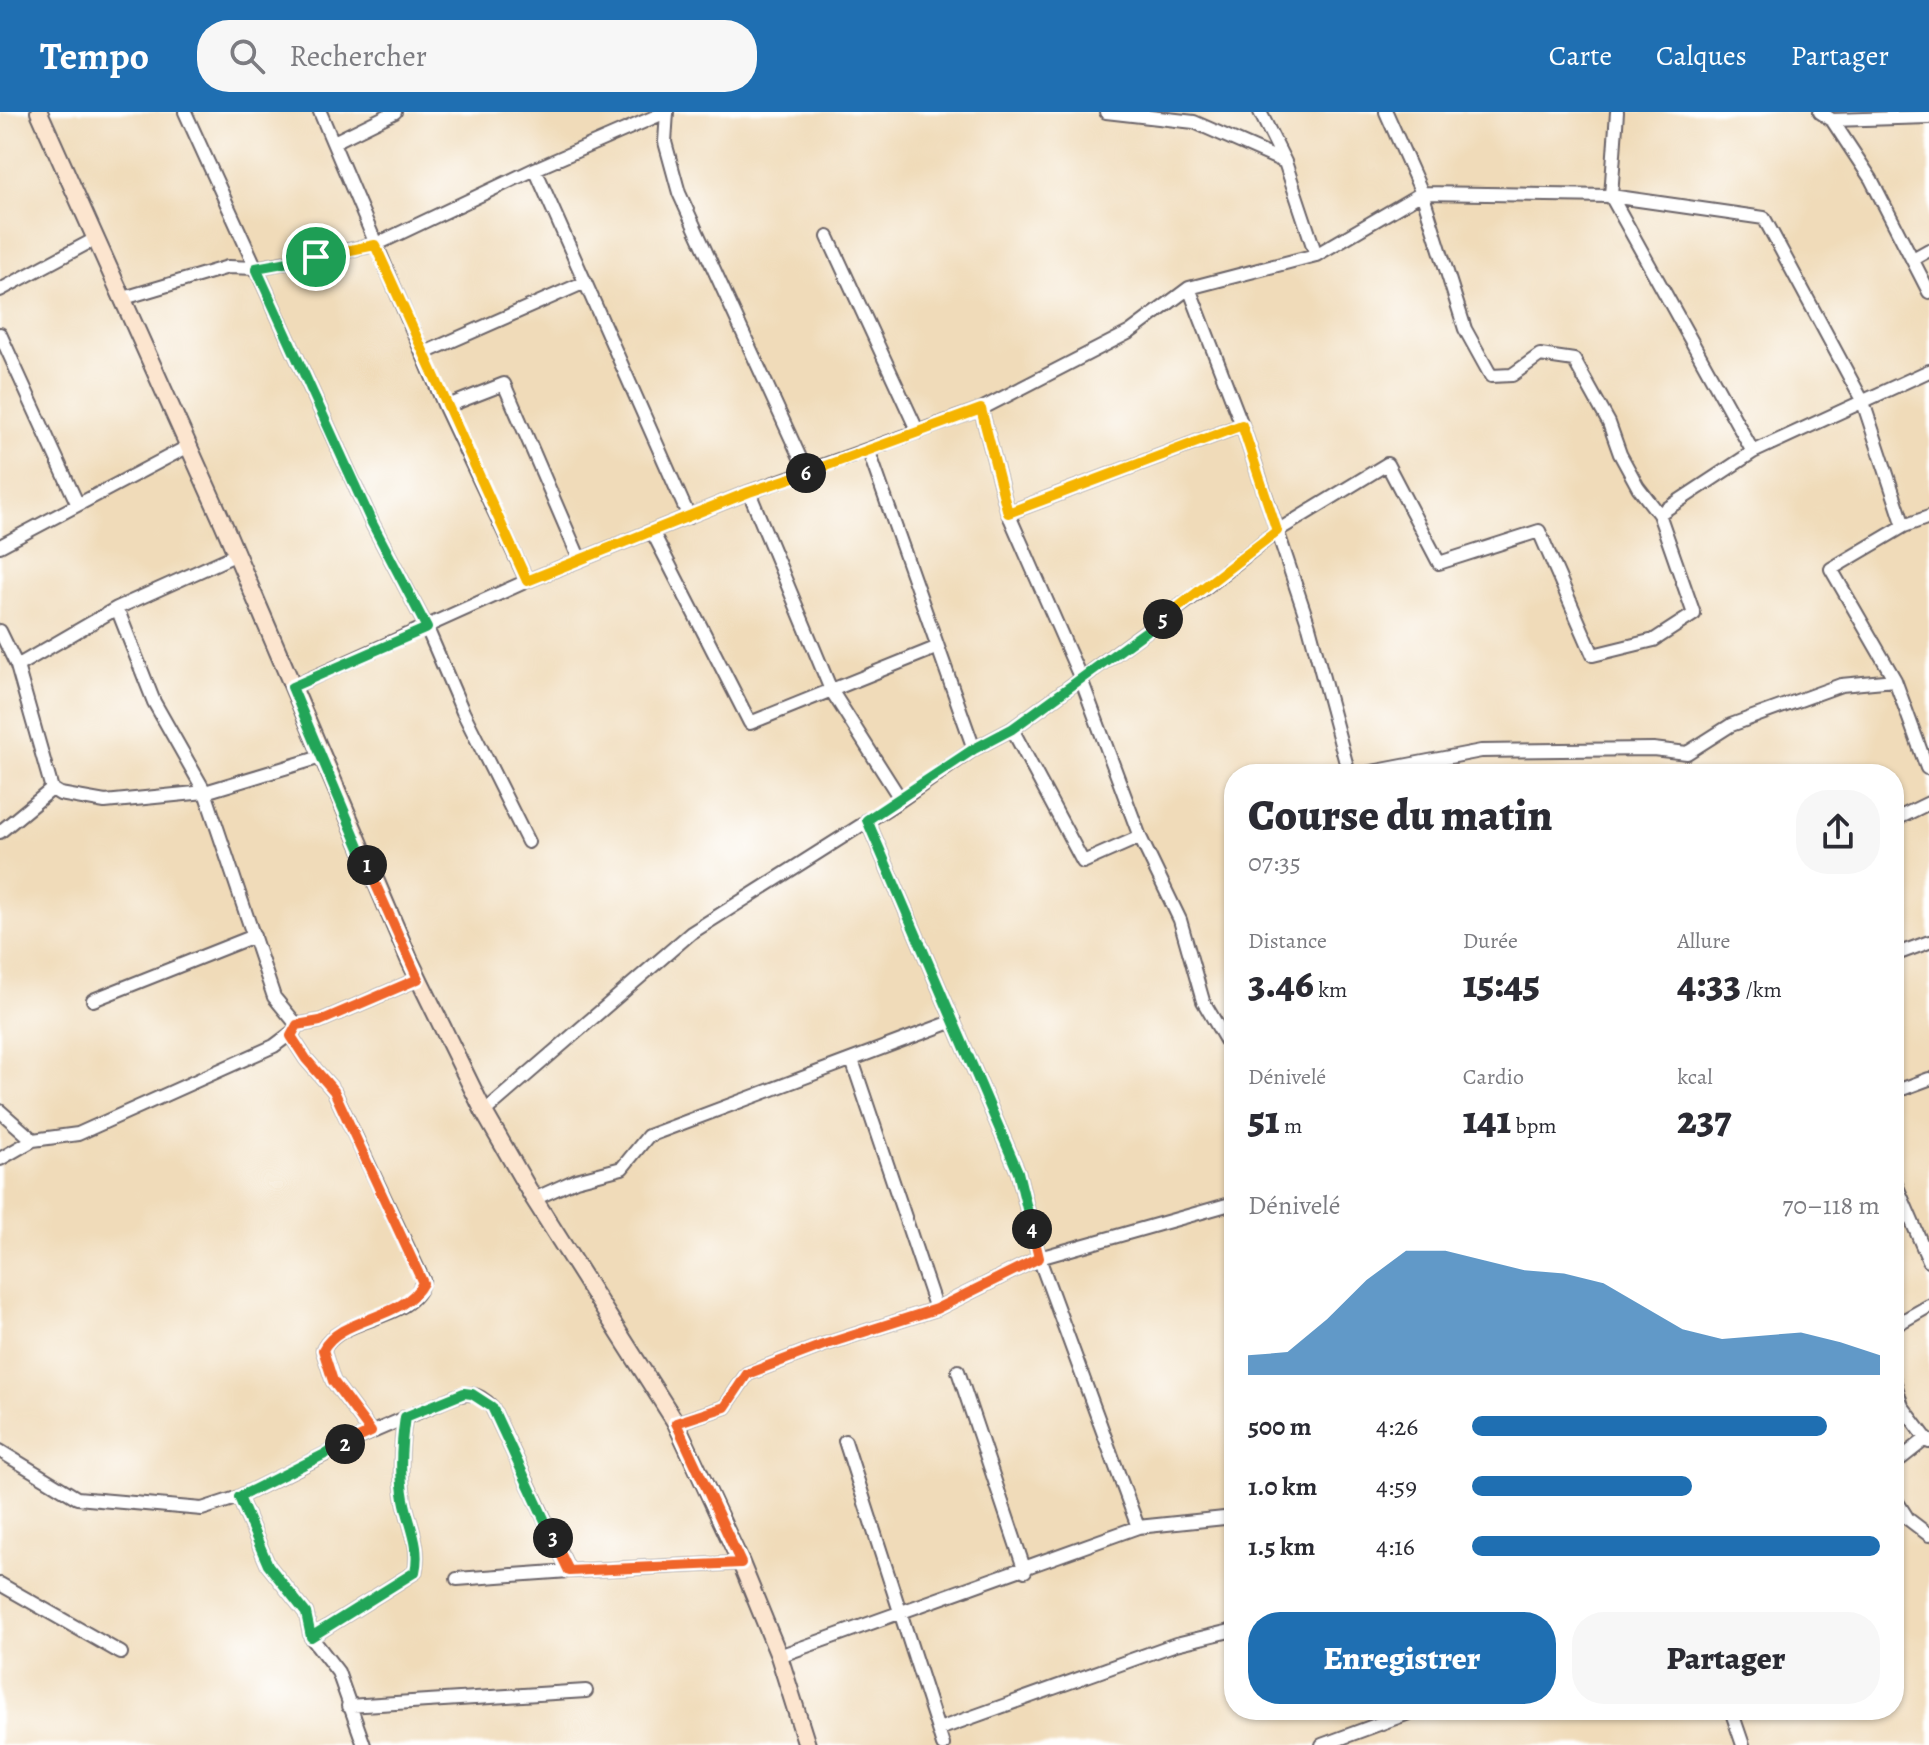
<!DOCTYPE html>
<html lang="fr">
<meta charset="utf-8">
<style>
:root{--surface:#fff;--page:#f7f7f7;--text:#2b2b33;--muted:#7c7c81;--accent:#1f6fb2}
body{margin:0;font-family:Alegreya,serif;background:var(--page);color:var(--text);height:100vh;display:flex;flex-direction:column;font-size:30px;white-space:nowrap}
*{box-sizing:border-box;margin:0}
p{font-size:26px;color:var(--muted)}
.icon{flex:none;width:44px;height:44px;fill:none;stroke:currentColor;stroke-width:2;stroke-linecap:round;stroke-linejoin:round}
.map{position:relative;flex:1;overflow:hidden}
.drawer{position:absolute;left:1224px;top:652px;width:680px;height:956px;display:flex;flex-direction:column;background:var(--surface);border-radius:32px;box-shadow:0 2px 6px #0004}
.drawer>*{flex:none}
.pin{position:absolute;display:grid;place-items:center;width:68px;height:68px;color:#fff;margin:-34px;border:4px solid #fff;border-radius:50%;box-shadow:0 2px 8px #0007}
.km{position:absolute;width:40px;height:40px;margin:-20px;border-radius:50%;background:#222;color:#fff;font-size:22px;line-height:40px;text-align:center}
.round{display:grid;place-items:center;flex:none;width:84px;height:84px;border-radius:32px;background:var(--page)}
.overview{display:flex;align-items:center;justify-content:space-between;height:136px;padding:0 24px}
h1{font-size:44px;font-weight:800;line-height:60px}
.stats{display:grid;grid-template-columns:repeat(3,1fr);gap:12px;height:136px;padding:8px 24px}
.stats div{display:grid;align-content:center}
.stats b{font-size:40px;font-weight:800}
.stats small{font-size:22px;font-weight:400}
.stats p{font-size:22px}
.chart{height:224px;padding:16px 24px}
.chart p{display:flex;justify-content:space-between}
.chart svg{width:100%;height:144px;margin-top:8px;fill:var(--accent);opacity:.7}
.primary-button{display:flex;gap:16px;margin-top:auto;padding:16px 24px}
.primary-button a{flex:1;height:92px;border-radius:32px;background:var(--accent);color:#fff;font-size:32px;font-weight:800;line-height:92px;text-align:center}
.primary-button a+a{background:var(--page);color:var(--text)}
ul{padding:0 24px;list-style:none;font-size:26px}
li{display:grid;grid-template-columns:128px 96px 1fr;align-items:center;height:60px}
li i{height:20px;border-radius:10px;background:var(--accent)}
header{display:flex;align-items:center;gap:48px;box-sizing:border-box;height:112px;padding:0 40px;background:var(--accent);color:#fff}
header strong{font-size:38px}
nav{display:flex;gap:44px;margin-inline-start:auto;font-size:28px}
.search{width:560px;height:72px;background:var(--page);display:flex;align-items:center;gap:20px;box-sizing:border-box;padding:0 28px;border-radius:32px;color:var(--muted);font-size:30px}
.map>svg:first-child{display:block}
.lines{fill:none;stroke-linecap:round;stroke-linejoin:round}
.street-casing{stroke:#6a6367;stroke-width:16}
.secondary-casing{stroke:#6a6367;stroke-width:20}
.street{stroke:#fff;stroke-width:12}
.secondary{stroke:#fce5cf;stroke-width:16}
.split-1-casing{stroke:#fff;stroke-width:16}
.split-2-casing{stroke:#fff;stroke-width:16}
.split-3-casing{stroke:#fff;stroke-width:16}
.split-4-casing{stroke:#fff;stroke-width:16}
.split-5-casing{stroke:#fff;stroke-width:16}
.split-6-casing{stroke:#fff;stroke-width:16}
.split-7-casing{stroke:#fff;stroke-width:16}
.split-1{stroke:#22a559;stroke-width:10}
.split-2{stroke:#f0652b;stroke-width:10}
.split-3{stroke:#22a559;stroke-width:10}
.split-4{stroke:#f0652b;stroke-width:10}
.split-5{stroke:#22a559;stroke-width:10}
.split-6{stroke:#f5b400;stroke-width:10}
.split-7{stroke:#f5b400;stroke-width:10}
</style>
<header>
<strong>Tempo</strong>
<div class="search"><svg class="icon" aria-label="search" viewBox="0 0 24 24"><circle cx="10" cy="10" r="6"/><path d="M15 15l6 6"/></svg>Rechercher</div>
<nav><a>Carte</a><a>Calques</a><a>Partager</a></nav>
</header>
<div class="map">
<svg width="1929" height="1633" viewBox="0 0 1929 1633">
<rect width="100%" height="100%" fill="#fff"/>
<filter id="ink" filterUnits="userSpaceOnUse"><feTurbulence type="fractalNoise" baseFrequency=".0125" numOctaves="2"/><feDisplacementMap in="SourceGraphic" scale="16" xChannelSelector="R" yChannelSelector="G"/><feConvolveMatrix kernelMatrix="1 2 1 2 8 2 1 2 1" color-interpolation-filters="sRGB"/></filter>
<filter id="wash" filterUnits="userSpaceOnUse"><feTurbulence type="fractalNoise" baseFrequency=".006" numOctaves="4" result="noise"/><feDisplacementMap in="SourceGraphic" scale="32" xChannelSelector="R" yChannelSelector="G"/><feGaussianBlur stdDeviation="1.8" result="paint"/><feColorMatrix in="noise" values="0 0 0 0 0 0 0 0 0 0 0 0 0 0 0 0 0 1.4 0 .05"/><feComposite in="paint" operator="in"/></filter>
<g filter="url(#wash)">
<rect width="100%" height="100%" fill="#f0dbb9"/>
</g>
<g filter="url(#ink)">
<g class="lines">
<g class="street-casing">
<path id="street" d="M185,0L372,411L427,516L463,600L528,730
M320,0L445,295L527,469
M667,0L665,30L679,81L807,361
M1106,0L1194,10L1285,50
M1260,0L1285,50L1316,143
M1617,0L1611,84L1753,340L1659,402
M1820,0L1832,8L1929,5
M1832,8L1871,67L1929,180
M334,30L395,0
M535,57L689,405
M828,125L918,320
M1913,147L1929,138
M1189,176L1242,313L1309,514L1349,662
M0,178L97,126
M124,186L228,155L256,156L375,133L535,57L666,0
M0,222L77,391
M422,242L583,171
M445,295L504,272L580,448
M981,297L1008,401L1242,313
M869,340L974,637
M1753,340L1929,259
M749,380L831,578L901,688
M1008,401L1081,567L1140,725L1180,808L1203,889L1234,942
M652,419L750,611L938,535
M0,434L187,335
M117,496L154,590L205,680L274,885L297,913L320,909L418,867
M0,519L17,554L52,677L60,682L105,690L205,680L321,645
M17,554L117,496L235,443
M292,575L527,469L749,380L981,297L1130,220L1189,176L1316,143L1422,81L1611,84L1764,106L1863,290L1904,414
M1012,617L1083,750L1140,725
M1927,656L1895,568L1831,457L1904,414L1929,405
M1361,662L1481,639L1653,637L1687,641L1731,613L1841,573L1895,568
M867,708L1018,1060L1039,1146L1138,1415
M1894,708L1929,691
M0,720L52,677
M1894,843L1929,830
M93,888L254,824
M291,924L306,947L334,979L423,1168C413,1211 341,1202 323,1238L333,1269L371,1320
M852,948L936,1197
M1894,980L1929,967
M0,999L33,1028
M484,1000L691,821L901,688L974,637L1012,617L1201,479L1277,419L1387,352L1439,451L1539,419L1593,543L1654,528L1694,502L1659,402L1638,375L1620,342L1609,311L1574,248L1540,243L1512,263L1491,264L1465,217L1422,81L1386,0
M0,1047L33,1028L78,1022L274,934L294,919
M1894,1068L1929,1149
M534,1087L576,1068L622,1056L648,1024L954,909
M1894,1214L1929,1194
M958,1259L1025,1459
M1894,1268L1902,1294L1929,1330
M676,1311L725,1295L747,1262L823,1233L936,1197L1039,1146L1234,1091
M845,1329L943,1633
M0,1339L77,1386L202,1397L239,1385L354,1328L449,1287C467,1279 478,1280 492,1295L569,1459L741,1451
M1894,1352L1927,1326
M239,1385L268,1453L306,1501L311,1525L338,1560L364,1633
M1894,1385L1908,1407L1929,1423
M457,1467L569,1459
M0,1472L121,1541
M311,1525L415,1460C421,1433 409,1414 404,1387C399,1360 401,1332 405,1305
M779,1544L1138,1415L1234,1405
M348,1594L586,1579
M1731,1598L1743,1633
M939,1617L1176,1532L1234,1518
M1322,1633L1417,1598"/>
</g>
<g class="secondary-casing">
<path id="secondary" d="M39,0L223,411L409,847L484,1000L534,1087L676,1311L741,1451L779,1544L807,1633"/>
</g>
<use href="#street" class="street"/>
<use href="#secondary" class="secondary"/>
</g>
</g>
<g class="lines" filter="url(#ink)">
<g class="split-1-casing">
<path id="split-1" d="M316,145L256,156L372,411L427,516L292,575L367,753"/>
</g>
<g class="split-2-casing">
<path id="split-2" d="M345,1332L371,1320L333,1269L323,1238C340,1204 403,1209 423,1171L334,979L306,947L291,924L297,913L320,909L418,867L367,753"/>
</g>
<g class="split-3-casing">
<path id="split-3" d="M345,1332L239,1385L268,1453L306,1501L311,1525L415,1460C421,1433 409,1414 404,1387C399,1360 401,1332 405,1305L464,1281L472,1282L492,1295L553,1426"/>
</g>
<g class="split-4-casing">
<path id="split-4" d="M553,1426L569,1459L741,1451L676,1311L725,1295L747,1262L823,1233L936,1197L1039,1146L1032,1117"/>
</g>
<g class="split-5-casing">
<path id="split-5" d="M1032,1117L1018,1060L867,708L974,637L1012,617L1163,507"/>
</g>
<g class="split-6-casing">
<path id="split-6" d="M806,361L981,297L1008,401L1242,313L1277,419L1163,507"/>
</g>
<g class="split-7-casing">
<path id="split-7" d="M316,145L375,133L527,469L749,380L806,361"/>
</g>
<use href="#split-1" class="split-1"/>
<use href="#split-2" class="split-2"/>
<use href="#split-3" class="split-3"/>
<use href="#split-4" class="split-4"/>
<use href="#split-5" class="split-5"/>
<use href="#split-6" class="split-6"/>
<use href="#split-7" class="split-7"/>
</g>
</svg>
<div class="pin" style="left:316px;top:145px;background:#1e9e55"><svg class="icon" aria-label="arrive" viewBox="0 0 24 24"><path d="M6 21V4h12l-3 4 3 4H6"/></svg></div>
<b class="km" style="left:367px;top:753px">1</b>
<b class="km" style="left:345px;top:1332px">2</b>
<b class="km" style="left:553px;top:1426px">3</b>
<b class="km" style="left:1032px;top:1117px">4</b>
<b class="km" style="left:1163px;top:507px">5</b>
<b class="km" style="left:806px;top:361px">6</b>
<section class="drawer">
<div class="overview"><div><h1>Course du matin</h1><p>07:35</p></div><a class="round"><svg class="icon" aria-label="share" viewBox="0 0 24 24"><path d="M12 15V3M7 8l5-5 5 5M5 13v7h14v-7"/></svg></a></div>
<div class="stats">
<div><p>Distance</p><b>3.46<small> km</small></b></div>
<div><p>Durée</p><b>15:45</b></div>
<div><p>Allure</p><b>4:33<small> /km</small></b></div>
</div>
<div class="stats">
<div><p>Dénivelé</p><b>51<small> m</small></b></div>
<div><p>Cardio</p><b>141<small> bpm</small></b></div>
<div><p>kcal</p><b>237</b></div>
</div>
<div class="chart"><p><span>Dénivelé</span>70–118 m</p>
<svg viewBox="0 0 160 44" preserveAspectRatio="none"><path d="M0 44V38L10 37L20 27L30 15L40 6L50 6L60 9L70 12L80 13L90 16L100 23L110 30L120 33L130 32L140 31L150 34L160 38V44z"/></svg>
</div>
<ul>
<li><b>500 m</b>4:26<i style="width:87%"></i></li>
<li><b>1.0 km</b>4:59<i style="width:54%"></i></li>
<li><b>1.5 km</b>4:16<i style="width:100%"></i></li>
</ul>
<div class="primary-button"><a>Enregistrer</a><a>Partager</a></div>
</section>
</div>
